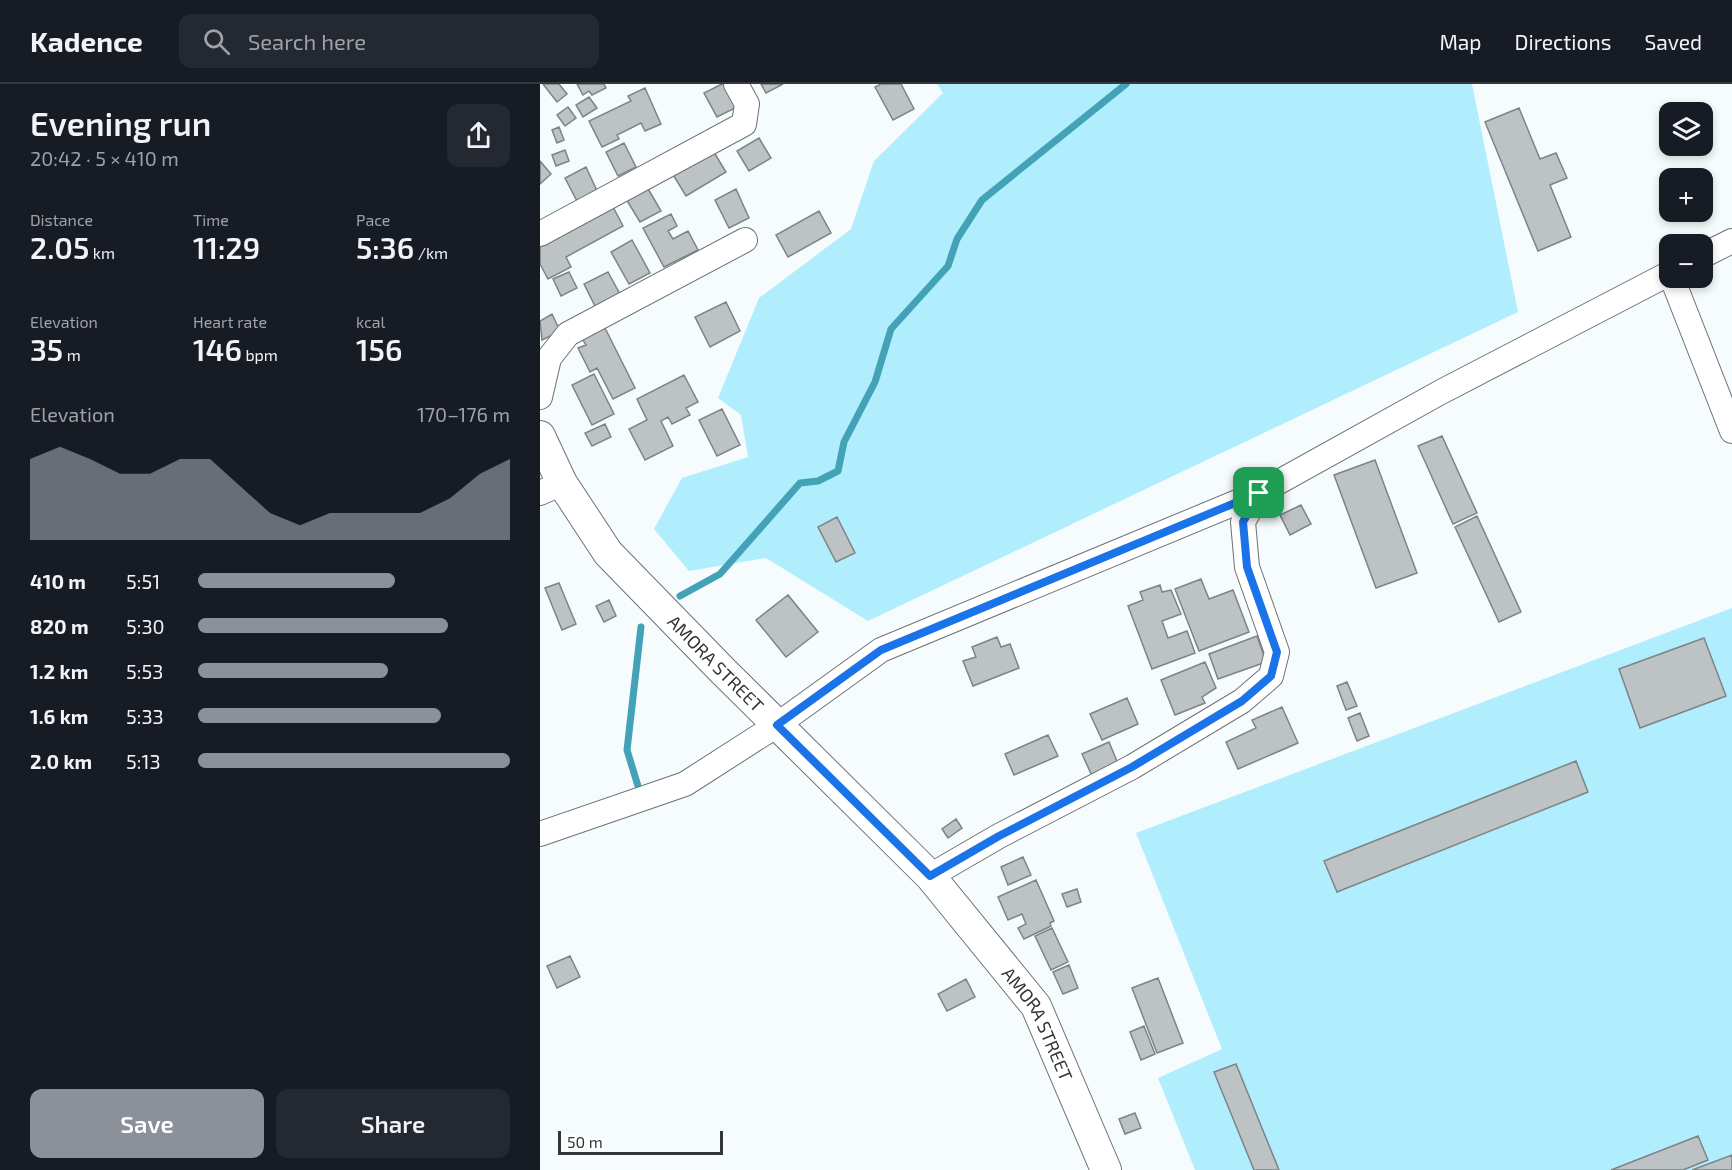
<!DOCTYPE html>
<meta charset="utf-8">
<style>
:root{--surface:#171b24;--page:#242831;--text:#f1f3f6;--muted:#9ea1a6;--line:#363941;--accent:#8c9099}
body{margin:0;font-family:"Exo 2",sans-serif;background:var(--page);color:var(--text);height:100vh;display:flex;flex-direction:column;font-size:22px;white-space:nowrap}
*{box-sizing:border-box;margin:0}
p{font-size:20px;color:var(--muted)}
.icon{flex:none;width:33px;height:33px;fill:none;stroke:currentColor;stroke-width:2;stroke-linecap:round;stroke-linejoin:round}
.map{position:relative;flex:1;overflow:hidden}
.side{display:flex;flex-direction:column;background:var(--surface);width:540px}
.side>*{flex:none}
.tools{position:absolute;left:1119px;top:18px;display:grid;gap:12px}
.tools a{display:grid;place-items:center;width:54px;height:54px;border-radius:12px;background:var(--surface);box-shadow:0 3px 9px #0003;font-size:30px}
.scale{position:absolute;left:18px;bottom:15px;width:165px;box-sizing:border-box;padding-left:6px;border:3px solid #333636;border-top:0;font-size:16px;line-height:21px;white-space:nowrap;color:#333636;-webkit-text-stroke:4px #fff;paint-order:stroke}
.pin{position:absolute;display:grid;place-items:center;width:51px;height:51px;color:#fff;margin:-26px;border-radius:12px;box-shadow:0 3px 9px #0006}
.round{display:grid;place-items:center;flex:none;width:63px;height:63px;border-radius:12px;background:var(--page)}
.summary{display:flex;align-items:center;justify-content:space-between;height:102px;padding:0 30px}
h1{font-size:33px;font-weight:600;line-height:45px}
.metrics{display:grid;grid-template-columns:repeat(3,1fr);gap:9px;height:102px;padding:6px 30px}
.metrics div{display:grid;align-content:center}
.metrics b{font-size:30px;font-weight:600}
.metrics small{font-size:16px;font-weight:400}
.metrics p{font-size:16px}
.chart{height:168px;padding:12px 30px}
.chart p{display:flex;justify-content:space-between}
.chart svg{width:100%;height:108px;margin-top:6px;fill:var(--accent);opacity:.7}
.button{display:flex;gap:12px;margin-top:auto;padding:12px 30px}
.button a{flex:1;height:69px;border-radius:12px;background:var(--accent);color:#fff;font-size:24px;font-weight:600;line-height:69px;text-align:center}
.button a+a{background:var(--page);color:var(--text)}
ul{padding:0 30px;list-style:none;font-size:20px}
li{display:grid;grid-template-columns:96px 72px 1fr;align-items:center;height:45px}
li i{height:15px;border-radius:8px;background:var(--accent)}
header{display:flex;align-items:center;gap:36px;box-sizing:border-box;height:84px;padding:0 30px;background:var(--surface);border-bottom:2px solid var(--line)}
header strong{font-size:28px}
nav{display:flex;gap:33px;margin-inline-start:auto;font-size:21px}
.search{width:420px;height:54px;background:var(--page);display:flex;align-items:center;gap:15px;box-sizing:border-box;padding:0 21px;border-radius:12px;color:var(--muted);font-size:22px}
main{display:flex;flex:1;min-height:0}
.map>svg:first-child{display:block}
.green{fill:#b0edfd}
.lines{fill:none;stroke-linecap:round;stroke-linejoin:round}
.stream{stroke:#44a2b6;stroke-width:7}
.building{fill:#bdc2c4;stroke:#7e8385;stroke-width:1.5}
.minor-casing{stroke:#6d7274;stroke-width:26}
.tertiary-casing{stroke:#6d7274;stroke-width:32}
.minor{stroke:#fff;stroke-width:24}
.tertiary{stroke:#fff;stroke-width:30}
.route-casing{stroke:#fff;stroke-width:12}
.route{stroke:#1a73e8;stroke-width:8}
.labels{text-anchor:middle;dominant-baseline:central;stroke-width:4.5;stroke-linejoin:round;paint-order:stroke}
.street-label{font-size:18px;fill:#333636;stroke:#fff}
</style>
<header>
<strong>Kadence</strong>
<div class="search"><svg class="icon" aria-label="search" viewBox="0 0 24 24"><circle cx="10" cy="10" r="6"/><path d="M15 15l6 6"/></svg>Search here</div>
<nav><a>Map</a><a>Directions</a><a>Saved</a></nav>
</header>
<main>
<section class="side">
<div class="summary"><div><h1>Evening run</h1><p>20:42 · 5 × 410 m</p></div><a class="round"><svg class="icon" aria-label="share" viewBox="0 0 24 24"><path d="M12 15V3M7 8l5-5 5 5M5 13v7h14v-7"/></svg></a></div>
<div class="metrics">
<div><p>Distance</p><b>2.05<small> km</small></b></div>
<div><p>Time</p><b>11:29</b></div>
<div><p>Pace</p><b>5:36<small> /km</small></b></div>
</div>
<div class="metrics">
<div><p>Elevation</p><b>35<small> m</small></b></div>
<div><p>Heart rate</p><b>146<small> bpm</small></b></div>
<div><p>kcal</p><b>156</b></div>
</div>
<div class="chart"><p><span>Elevation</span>170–176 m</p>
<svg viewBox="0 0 160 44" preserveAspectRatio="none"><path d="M0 44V11L10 6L20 11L30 17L40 17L50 11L60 11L70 22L80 33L90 38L100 33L110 33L120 33L130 33L140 27L150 17L160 11V44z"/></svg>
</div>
<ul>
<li><b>410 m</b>5:51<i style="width:63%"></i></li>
<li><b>820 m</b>5:30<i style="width:80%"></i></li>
<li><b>1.2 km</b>5:53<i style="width:61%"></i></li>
<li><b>1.6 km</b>5:33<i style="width:78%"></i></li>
<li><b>2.0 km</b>5:13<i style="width:100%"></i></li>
</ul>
<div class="button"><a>Save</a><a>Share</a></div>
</section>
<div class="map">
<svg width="1192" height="1086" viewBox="0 0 1192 1086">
<rect width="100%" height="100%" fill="#f6fcfd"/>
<path class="green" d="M397,0H932L978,228L328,537L226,474L149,487L114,445L142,394L208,373L201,331L178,314L219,214L311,145L334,77L403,9Z
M1192,524V1086H655L618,994L682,965L596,749Z"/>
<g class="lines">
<path class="stream" d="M140,512L180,490L260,399L278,397L298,387L304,358L335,298L351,245L408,182L417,155L442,116L586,0
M98,702L87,666L101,543"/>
</g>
<path class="building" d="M3,0H19L27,10L17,18Z
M37,0H64L66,4L52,11L49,7L43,11Z
M182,0H186L197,23L177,33L164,9Z
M221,0H243L226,9Z
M341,0H361L374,25L353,36L335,3Z
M105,4L121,40L105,47L101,39L77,51L79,55L62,63L49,37L91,17L88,12Z
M49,13L57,24L43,33L36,21Z
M28,23L36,34L25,42L17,31Z
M979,24L1000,75L1016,69L1027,94L1010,101L1031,153L998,167L945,38Z
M19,43L24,56L17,59L12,46Z
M219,54L231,74L209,87L197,67Z
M84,59L96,83L78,92L66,68Z
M172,65L186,88L146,112L132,89Z
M25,66L29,77L16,82L12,71Z
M0,77L11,90L0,100Z
M46,83L58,109L38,119L25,94Z
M107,103L121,127L100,138L86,115Z
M196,105L209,134L189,144L175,116Z
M71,119L83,142L26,173L31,183L8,195L0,180V158Z
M279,127L291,149L248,173L236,151Z
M131,130L137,142L128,147L133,155L148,147L158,166L124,183L103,144Z
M92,156L110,189L89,200L71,168Z
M29,188L37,204L21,212L13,195Z
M68,188L81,212L56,224L44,200Z
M186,218L200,247L170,263L155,233Z
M12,230L20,247L2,256L0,237Z
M63,240L95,304L73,315L57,284L50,288L38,264L46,261L40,251Z
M54,290L74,330L52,341L32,301Z
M144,291L158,318L146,324L150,331L132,340L128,333L121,337L133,362L105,376L89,345L107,336L97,315Z
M182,325L200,361L177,372L159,336Z
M65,340L71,353L52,362L45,349Z
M902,352L937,429L913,440L878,362Z
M835,376L877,489L836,504L794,391Z
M761,421L771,440L750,451L740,431Z
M937,432L981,528L959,538L915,443Z
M297,433L315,469L296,478L278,443Z
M661,495L669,515L693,506L709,548L659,567L635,505Z
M19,499L36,540L22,546L5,504Z
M620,501L622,508L631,506L641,530L622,537L628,554L647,547L655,569L612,585L588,522L603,516L600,508Z
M248,511L278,548L246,573L216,536Z
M69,516L76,532L64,538L56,522Z
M717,552L726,578L678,595L669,570Z
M457,553L461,563L470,560L479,584L433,602L423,577L436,573L432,563Z
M1164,554L1186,612L1100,644L1079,585Z
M665,578L676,604L662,613L665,619L635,631L621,596Z
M807,598L817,622L806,626L797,602Z
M587,614L598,640L562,656L550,630Z
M742,623L758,659L698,685L686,658L716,644L712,636Z
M820,629L829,652L817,657L808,634Z
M508,651L518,672L474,691L465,670Z
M569,658L579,682L553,694L542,670Z
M1036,677L1048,708L797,808L784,777Z
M416,735L422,744L408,754L402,745Z
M483,773L491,791L468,801L461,783Z
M496,796L514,837L510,839L511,842L484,855L478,844L486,840L482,830L468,836L458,813Z
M537,805L541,818L527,823L522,810Z
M512,844L528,878L511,886L495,852Z
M30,872L40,893L17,904L7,882Z
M529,881L538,904L523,910L513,888Z
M618,894L643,959L617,969L592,904Z
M426,895L435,913L407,927L398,910Z
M604,942L615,970L601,976L590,948Z
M696,980L739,1086H714L674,988Z
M595,1029L601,1044L585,1050L579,1035Z
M1158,1052L1168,1076L1143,1086H1071Z
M1192,1071V1086H1152Z"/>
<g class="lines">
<g class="minor-casing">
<path id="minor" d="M0,150L204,40L207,20L196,0
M1162,172L1192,157
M1132,194L1192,347
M0,313L9,274L28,250L205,156
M0,409L22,399
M0,750L145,700L237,641L341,566L719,409
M390,792L459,752L592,683L702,617L731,592L737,568L707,483L703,438L719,409L901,308L1130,189"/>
</g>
<g class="tertiary-casing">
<g id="tertiary">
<path id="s1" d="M0,352L22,399L68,469L182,586L390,792L496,922L566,1086"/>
</g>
</g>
<use href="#minor" class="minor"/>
<use href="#tertiary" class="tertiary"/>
</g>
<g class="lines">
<g class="route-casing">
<path id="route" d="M719,409L703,438L707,483L737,568L731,592L702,617L592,683L459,752L390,792L237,641L341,566Z"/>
</g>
<use href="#route" class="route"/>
</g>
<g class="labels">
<g class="street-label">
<text stroke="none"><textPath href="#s1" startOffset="290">AMORA STREET</textPath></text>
<text stroke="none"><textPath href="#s1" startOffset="776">AMORA STREET</textPath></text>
</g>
</g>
</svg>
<div class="tools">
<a><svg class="icon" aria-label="layers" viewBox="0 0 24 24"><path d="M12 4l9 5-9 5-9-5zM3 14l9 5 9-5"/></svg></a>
<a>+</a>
<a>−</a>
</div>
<div class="scale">50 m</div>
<div class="pin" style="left:719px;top:409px;background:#1e9e55"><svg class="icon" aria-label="arrive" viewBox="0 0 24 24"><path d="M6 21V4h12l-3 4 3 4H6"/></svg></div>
</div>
</main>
